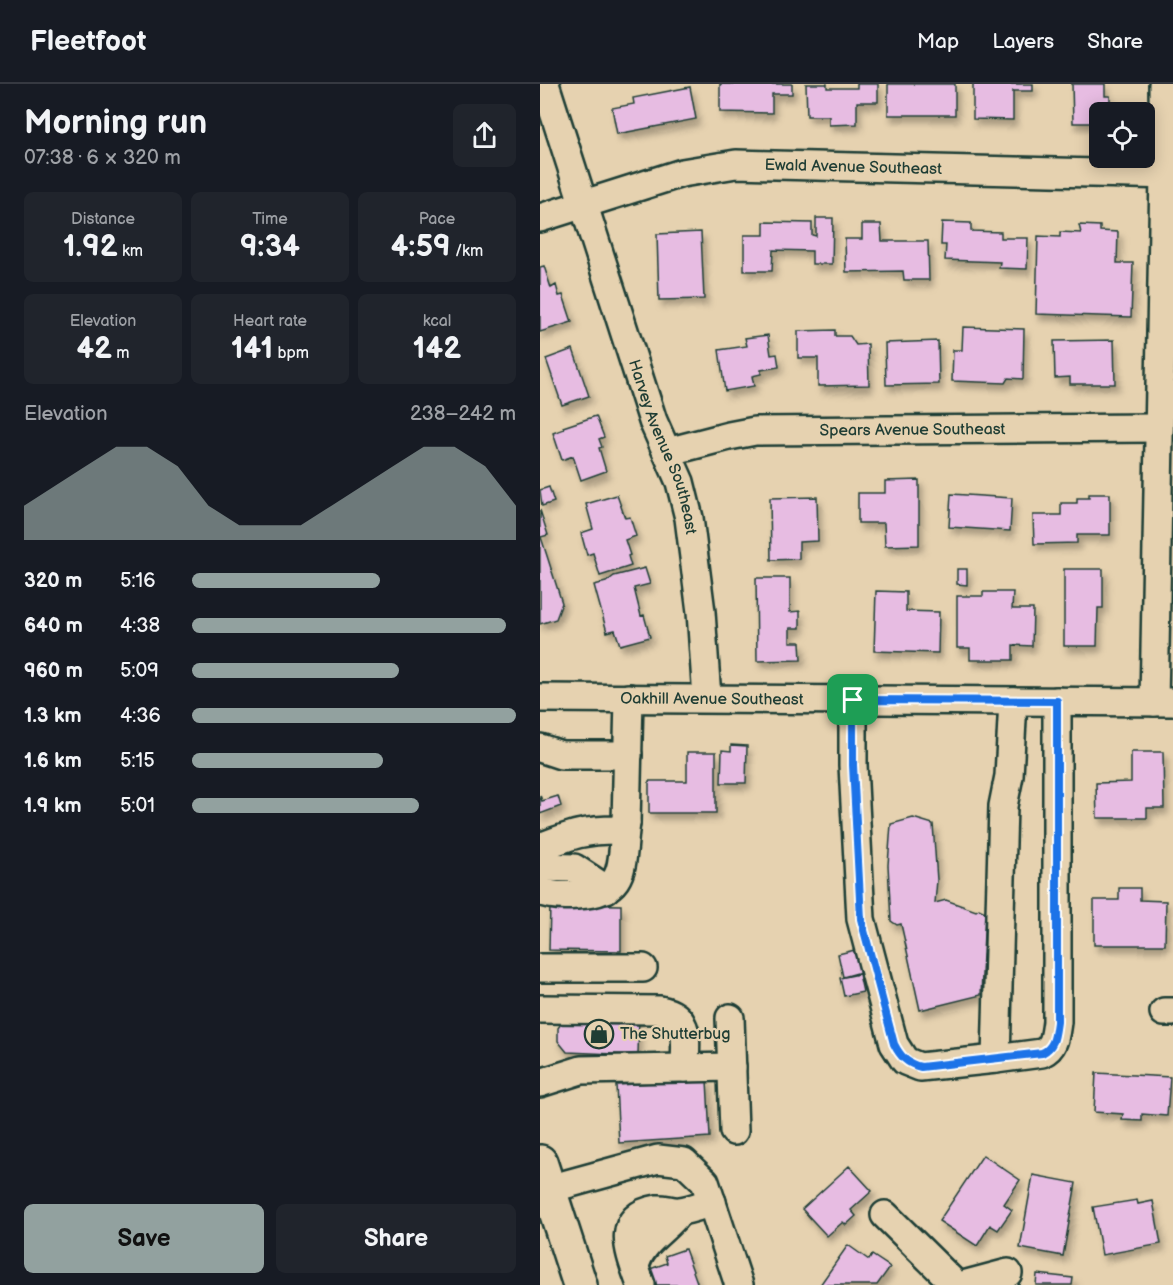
<!DOCTYPE html>
<meta charset="utf-8">
<style>
:root{--surface:#171b24;--page:#20242c;--text:#f1f3f6;--muted:#9ea1a6;--line:#363941;--accent:#92a19f}
body{margin:0;font-family:"Balsamiq Sans",sans-serif;background:var(--page);color:var(--text);height:100vh;display:flex;flex-direction:column;font-size:22px;white-space:nowrap}
*{box-sizing:border-box;margin:0}
p{font-size:20px;color:var(--muted)}
.icon{flex:none;width:33px;height:33px;fill:none;stroke:currentColor;stroke-width:2;stroke-linecap:round;stroke-linejoin:round}
.map{position:relative;flex:1;overflow:hidden}
.panel{display:flex;flex-direction:column;background:var(--surface);width:540px}
.panel>*{flex:none}
.tools{position:absolute;left:549px;top:18px;display:grid;gap:12px}
.tools a{display:grid;place-items:center;width:66px;height:66px;border-radius:9px;background:var(--surface);box-shadow:0 3px 15px #0003;font-size:30px}
.pin{position:absolute;display:grid;place-items:center;width:51px;height:51px;color:#fff;margin:-26px;border-radius:12px;box-shadow:0 3px 9px #0006}
.round{display:grid;place-items:center;flex:none;width:63px;height:63px;border-radius:9px;background:var(--page)}
.overview{display:flex;align-items:center;justify-content:space-between;height:102px;padding:0 24px}
h1{font-size:33px;font-weight:800;line-height:45px}
.figures{display:grid;grid-template-columns:repeat(3,1fr);gap:9px;height:102px;padding:6px 24px}
.figures div{display:grid;align-content:center;border-radius:9px;background:var(--page);text-align:center}
.figures b{font-size:30px;font-weight:800}
.figures small{font-size:16px;font-weight:400}
.figures p{font-size:16px}
.chart{height:168px;padding:12px 24px}
.chart p{display:flex;justify-content:space-between}
.chart svg{width:100%;height:108px;margin-top:6px;fill:var(--accent);opacity:.7}
.action{display:flex;gap:12px;margin-top:auto;padding:12px 24px}
.action a{flex:1;height:69px;border-radius:9px;background:var(--accent);color:#111;font-size:24px;font-weight:800;line-height:69px;text-align:center}
.action a+a{background:var(--page);color:var(--text)}
ul{padding:0 24px;list-style:none;font-size:20px}
li{display:grid;grid-template-columns:96px 72px 1fr;align-items:center;height:45px}
li i{height:15px;border-radius:8px;background:var(--accent)}
header{display:flex;align-items:center;gap:36px;box-sizing:border-box;height:84px;padding:0 30px;background:var(--surface);border-bottom:2px solid var(--line)}
header strong{font-size:28px}
nav{display:flex;gap:33px;margin-inline-start:auto;font-size:21px}
main{display:flex;flex:1;min-height:0}
.map>svg:first-child{display:block}
.building{fill:#e7bce2;stroke:#1f3d34;stroke-width:1.5;filter:url(#shadow)}
.lines{fill:none;stroke-linecap:round;stroke-linejoin:round}
.minor-casing{stroke:#1f3d34;stroke-width:32}
.major-casing{stroke:#1f3d34;stroke-width:38}
.minor{stroke:#e6d2b0;stroke-width:27}
.major{stroke:#e6d2b0;stroke-width:33}
.route-casing{stroke:#fff;stroke-width:12}
.route{stroke:#1a73e8;stroke-width:8}
.labels{text-anchor:middle;dominant-baseline:central;stroke-width:4.5;stroke-linejoin:round;paint-order:stroke}
.street-label{font-size:16px;fill:#1f3d34;stroke:#e6d2b0}
.poi-label{font-size:16px;fill:#1f3d34;stroke:#e6d2b0;text-anchor:start}
</style>
<header>
<strong>Fleetfoot</strong>
<nav><a>Map</a><a>Layers</a><a>Share</a></nav>
</header>
<main>
<section class="panel">
<div class="overview"><div><h1>Morning run</h1><p>07:38 · 6 × 320 m</p></div><a class="round"><svg class="icon" aria-label="share" viewBox="0 0 24 24"><path d="M12 15V3M7 8l5-5 5 5M5 13v7h14v-7"/></svg></a></div>
<div class="figures">
<div><p>Distance</p><b>1.92<small> km</small></b></div>
<div><p>Time</p><b>9:34</b></div>
<div><p>Pace</p><b>4:59<small> /km</small></b></div>
</div>
<div class="figures">
<div><p>Elevation</p><b>42<small> m</small></b></div>
<div><p>Heart rate</p><b>141<small> bpm</small></b></div>
<div><p>kcal</p><b>142</b></div>
</div>
<div class="chart"><p><span>Elevation</span>238–242 m</p>
<svg viewBox="0 0 160 44" preserveAspectRatio="none"><path d="M0 44V30L10 22L20 14L30 6L40 6L50 14L60 30L70 38L80 38L90 38L100 30L110 22L120 14L130 6L140 6L150 14L160 30V44z"/></svg>
</div>
<ul>
<li><b>320 m</b>5:16<i style="width:58%"></i></li>
<li><b>640 m</b>4:38<i style="width:97%"></i></li>
<li><b>960 m</b>5:09<i style="width:64%"></i></li>
<li><b>1.3 km</b>4:36<i style="width:100%"></i></li>
<li><b>1.6 km</b>5:15<i style="width:59%"></i></li>
<li><b>1.9 km</b>5:01<i style="width:70%"></i></li>
</ul>
<div class="action"><a>Save</a><a>Share</a></div>
</section>
<div class="map">
<svg width="633" height="1201" viewBox="0 0 633 1201">
<defs>
<filter id="shadow"><feDropShadow dx="3.5" dy="6" stdDeviation="3" flood-color="#0004"/></filter>
</defs>
<rect width="100%" height="100%" fill="#e6d2b0"/>
<filter id="ink" filterUnits="userSpaceOnUse"><feTurbulence type="fractalNoise" baseFrequency=".0167" numOctaves="2"/><feDisplacementMap in="SourceGraphic" scale="12" xChannelSelector="R" yChannelSelector="G"/><feConvolveMatrix kernelMatrix="1 2 1 2 8 2 1 2 1" color-interpolation-filters="sRGB"/></filter>
<g filter="url(#ink)">
<path class="building" d="M180,0H252V10H232V29L180,28Z
M266,0H287V4H317V0H338V18H317V40L289,41V32H267Z
M348,0H415V31H348Z
M433,0H493V7H473V36L433,35Z
M532,0H565V12H570V28H560V39H533Z
M150,3L156,35L77,50L72,24L94,20L93,14Z
M276,134H293L292,180H272V167L233,166L232,187H204V151H224V138L272,139V151L276,152Z
M402,138L431,139V147L461,148V154H488L487,185L459,184L460,178L405,176L406,161H401Z
M322,140H341L342,157H388L389,196H364L363,187L306,188L305,155H322Z
M539,141L560,142V147L578,148L577,179H593L591,233L496,230L498,152L520,153V148L541,149Z
M161,148L164,215L119,216L117,150Z
M4,182L11,204L16,201L19,212L23,211L32,238L0,248V183Z
M423,243L484,245L483,295L468,294L465,299L412,297L413,266H422Z
M295,246V252H310L316,261L328,260L329,301L278,302V274H258V247Z
M228,251L231,271L237,270L239,283L221,286V290L212,292L214,302L185,307L179,266L207,262L205,254Z
M574,256L575,300H530V293L515,294L514,257Z
M398,257L399,300L346,301L345,259Z
M33,265L49,312L22,321L6,275Z
M56,332L64,353L59,355L62,363L59,364L66,387L41,396L33,372L22,376L13,349L24,345L23,343Z
M379,396V461L345,462L344,439H318V409H345V397Z
M9,403L14,418L2,422L0,406Z
M411,410L472,414L470,447L409,443Z
M549,410H570V451H537V459L494,460L493,431H521V419H537V414H549Z
M77,411L85,434L90,433L96,452L85,456L90,471L88,472L91,482L60,492L53,469L47,471L41,449L53,445L46,420Z
M277,413L278,457L259,458V475L231,476L230,414Z
M0,426L8,451L1,453L22,519L16,535L0,540Z
M105,484L110,500L94,504L101,532L104,531L110,553L80,561L75,546L67,548L54,501L66,498L74,492Z
M417,485H427V501L417,500Z
M524,485H563V524H558L557,562H524Z
M216,494H250V528L260,527V544H250V558H260L261,576L217,577Z
M336,507L366,508V527L399,528L398,569L334,567Z
M443,508H473L472,525H493L492,562L473,561V576H430V564H417V512H443Z
M191,661L207,662L206,699H181L182,666L191,667Z
M147,668H176V729H109V697H147Z
M591,668H623L624,724H607V734H557L556,699L591,698Z
M0,711L2,717L18,712L21,722L0,730Z
M373,734L393,740L397,796L395,819L406,816L436,827L439,825L445,828L441,911L380,926L361,840L357,841L351,837L348,781L351,740Z
M579,804H600V816L626,817L625,861H554V816H579Z
M10,820L81,821V867L9,866Z
M315,866L321,888L303,893L298,870Z
M319,890L323,908L304,912L300,894Z
M99,933L98,971L27,968L18,957V944L25,934Z
M556,989L630,993L627,1032L602,1030V1037L582,1036L583,1030L554,1028Z
M167,996L170,1053L79,1059L76,1001Z
M443,1071L480,1096L464,1120L472,1126L458,1146L450,1141L437,1162L399,1137Z
M309,1082L332,1107L311,1126L316,1132L306,1141L303,1138L287,1152L262,1125Z
M493,1091L536,1099L523,1172L480,1164Z
M597,1116L598,1120L613,1117L621,1160L562,1171L553,1123Z
M308,1161L329,1176L332,1171L350,1183L337,1201H280Z
M145,1165L158,1201H108L107,1186L127,1179L125,1172Z
M497,1190L533,1194L532,1201H496Z"/>
<g class="lines">
<g class="minor-casing">
<g id="minor">
<path id="s1" d="M5,0L113,337L140,398L149,434L161,528L167,614"/>
<path id="s2" d="M0,134L142,89L196,80L633,91"/>
<path id="s3" d="M127,368L189,352L215,347L619,344"/>
<path id="s4" d="M0,614L633,618"/>
<path d="M313,616V681L321,835L354,960L365,977L380,983L456,975L463,722L469,692L473,617"/>
<path d="M614,618L624,91L623,0"/>
<path d="M0,664L21,671H88"/>
<path d="M0,763C31,751 43,746 77,746L86,739L89,614"/>
<path d="M0,783L34,784L66,805"/>
<path d="M0,807C10,812 25,812 37,811C89,809 80,780 86,739"/>
<path d="M0,884H103"/>
<path d="M0,925L120,926C152,932 145,959 145,984"/>
<path d="M624,928H633"/>
<path d="M190,934L194,1047"/>
<path d="M456,975L502,969C515,963 515,951 517,938V617"/>
<path d="M0,999L41,986L192,983"/>
<path d="M9,1105L118,1075L144,1078L165,1098L199,1201"/>
<path d="M345,1131L416,1201"/>
<path d="M95,1183C99,1159 126,1146 139,1128"/>
<path d="M101,1201C91,1172 72,1132 117,1125C125,1124 132,1128 140,1127C150,1126 162,1121 172,1118"/>
<path d="M423,1201L468,1189"/>
</g>
</g>
<g class="major-casing">
<path id="major" d="M0,1078L40,1201"/>
</g>
<use href="#minor" class="minor"/>
<use href="#major" class="major"/>
</g>
</g>
<g class="lines" filter="url(#ink)">
<g class="route-casing">
<path id="route" d="M313,616L517,617V938C515,951 515,963 502,969L381,983C367,980 360,972 354,960L321,835L313,681Z"/>
</g>
<use href="#route" class="route"/>
</g>
<defs>
<g id="shop-ring" transform="scale(1.5)"><circle r="9.5" fill="#e6d2b0" stroke="#1f3d34" stroke-width="1.5"/><path d="M-5-2.5h2.3a2.7 3.5 0 0 1 5.4 0H5L5.5 6h-11ZM-1.5-2.5h3a1.5 2.3 0 0 0-3 0Z" fill="#1f3d34"/></g>
</defs>
<g fill-rule="evenodd">
<use href="#shop-ring" x="59" y="950"/>
</g>
<g class="labels">
<g class="street-label">
<text stroke="none"><textPath href="#s2" startOffset="321">Ewald Avenue Southeast</textPath></text>
<text stroke="none"><textPath href="#s3" startOffset="248">Spears Avenue Southeast</textPath></text>
<text stroke="none"><textPath href="#s1" startOffset="382">Harvey Avenue Southeast</textPath></text>
<text stroke="none"><textPath href="#s4" startOffset="172">Oakhill Avenue Southeast</textPath></text>
</g>
<g class="poi-label">
<text x="80" y="950">The Shutterbug</text>
</g>
</g>
</svg>
<div class="tools">
<a><svg class="icon" aria-label="locate" viewBox="0 0 24 24"><circle cx="12" cy="12" r="6"/><path d="M12 2v4M12 18v4M2 12h4M18 12h4"/></svg></a>
</div>
<div class="pin" style="left:313px;top:616px;background:#1e9e55"><svg class="icon" aria-label="arrive" viewBox="0 0 24 24"><path d="M6 21V4h12l-3 4 3 4H6"/></svg></div>
</div>
</main>
